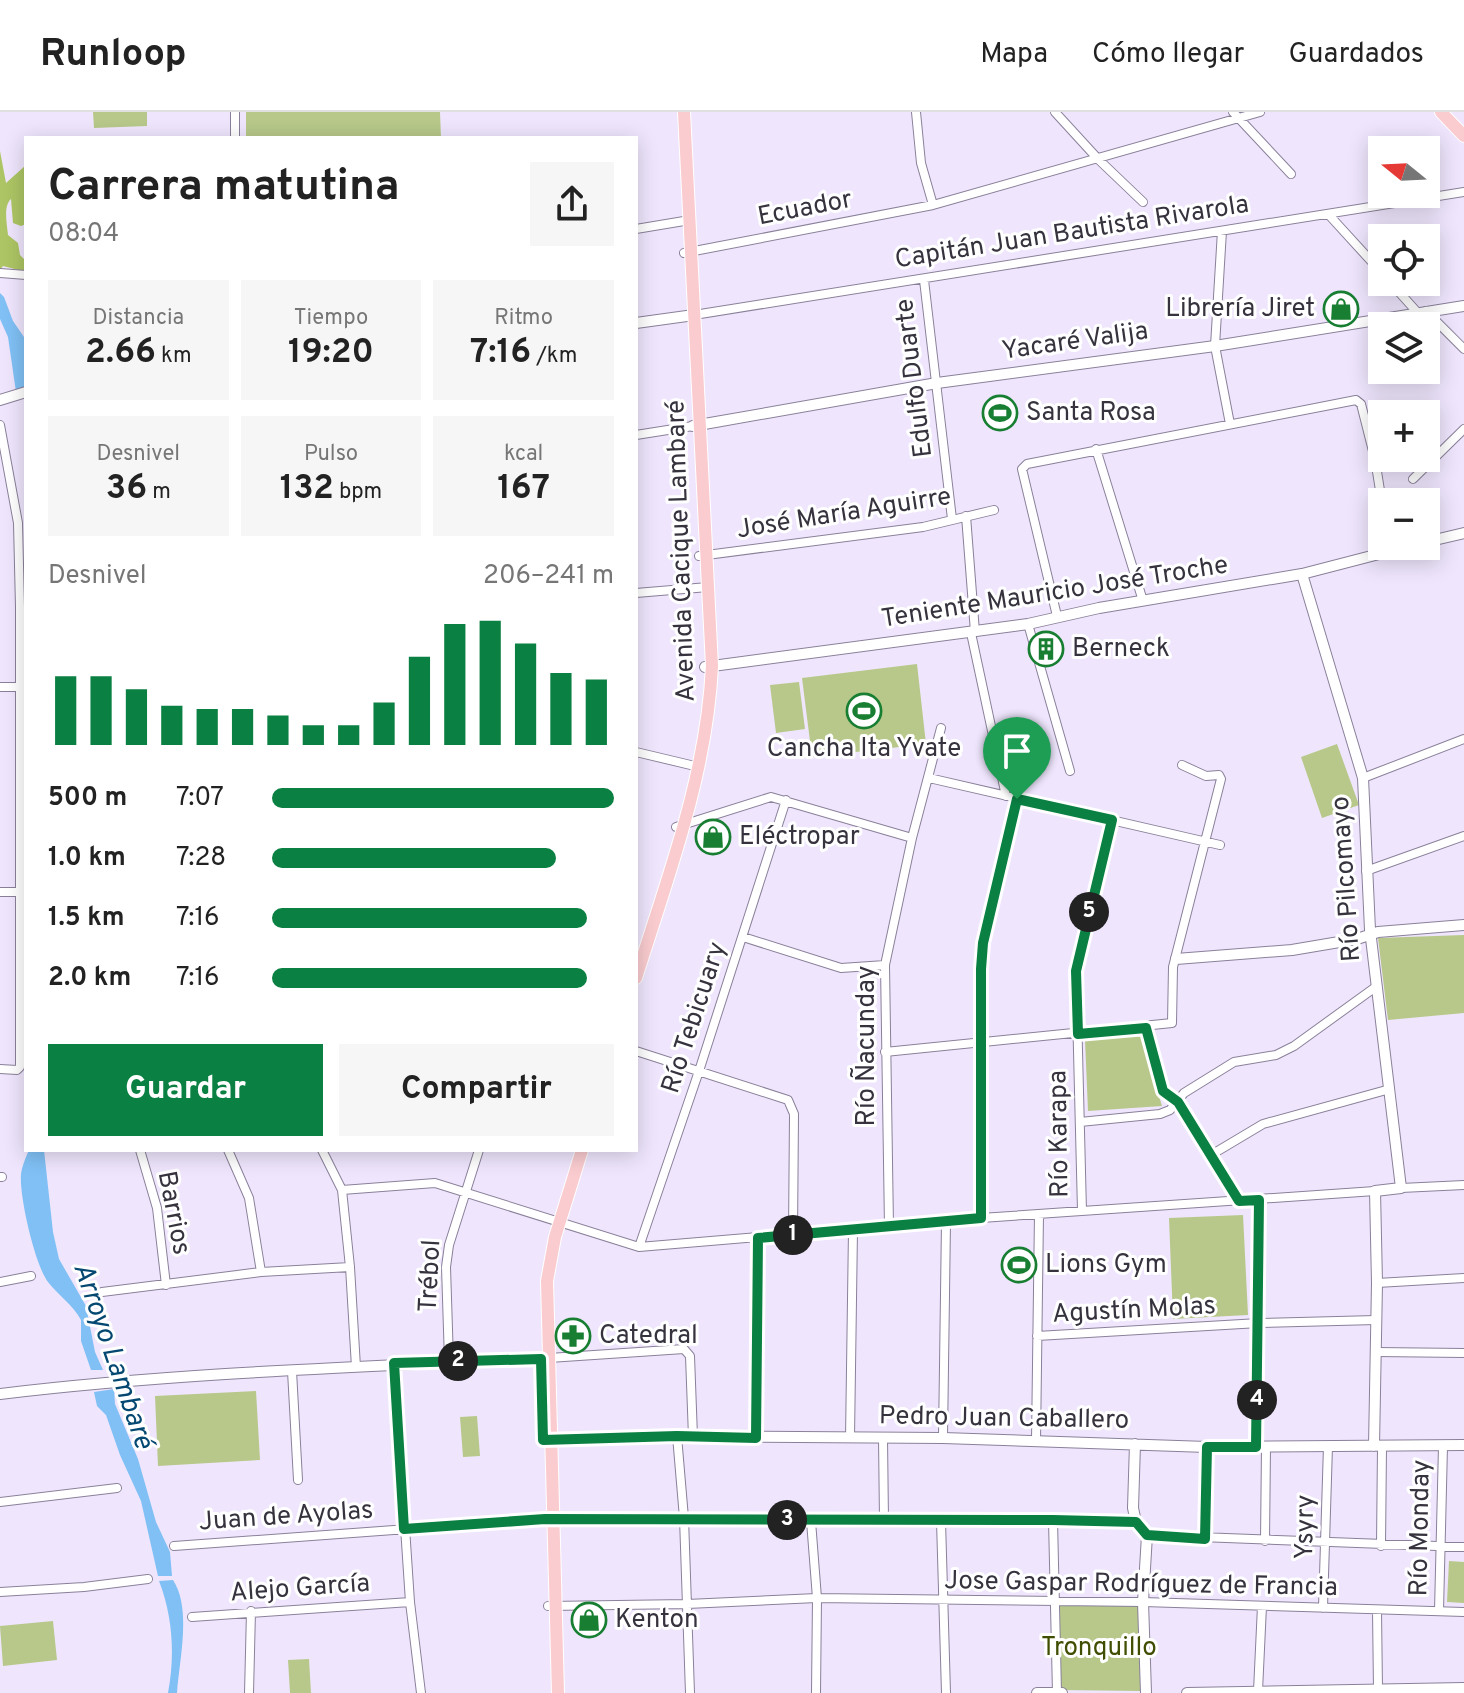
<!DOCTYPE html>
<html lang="es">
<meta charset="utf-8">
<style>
:root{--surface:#fff;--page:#f6f6f6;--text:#222;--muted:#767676;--line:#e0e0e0;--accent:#0b8043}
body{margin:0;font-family:Overpass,sans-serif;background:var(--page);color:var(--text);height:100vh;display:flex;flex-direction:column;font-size:30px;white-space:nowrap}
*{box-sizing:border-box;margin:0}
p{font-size:26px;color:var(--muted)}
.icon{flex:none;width:44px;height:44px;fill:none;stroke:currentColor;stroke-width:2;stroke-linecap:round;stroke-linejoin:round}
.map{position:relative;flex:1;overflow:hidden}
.drawer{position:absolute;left:24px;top:24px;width:614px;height:1016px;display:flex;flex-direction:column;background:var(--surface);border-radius:0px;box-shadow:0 4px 20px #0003}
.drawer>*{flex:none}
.needle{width:52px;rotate:288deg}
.tools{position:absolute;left:1368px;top:24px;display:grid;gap:16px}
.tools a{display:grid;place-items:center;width:72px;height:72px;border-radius:0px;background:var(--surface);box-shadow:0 4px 20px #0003;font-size:40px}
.pin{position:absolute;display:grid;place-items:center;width:68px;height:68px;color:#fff;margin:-82px -34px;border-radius:50% 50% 50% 0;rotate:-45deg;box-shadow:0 0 8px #0007}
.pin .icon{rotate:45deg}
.km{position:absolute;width:40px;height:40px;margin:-20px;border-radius:50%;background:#222;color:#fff;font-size:22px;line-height:40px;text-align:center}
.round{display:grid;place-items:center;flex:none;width:84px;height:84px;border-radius:0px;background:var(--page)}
.headline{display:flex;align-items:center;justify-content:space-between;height:136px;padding:0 24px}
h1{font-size:44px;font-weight:700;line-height:60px}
.metrics{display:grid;grid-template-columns:repeat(3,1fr);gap:12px;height:136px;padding:8px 24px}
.metrics div{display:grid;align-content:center;border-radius:0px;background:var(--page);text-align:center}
.metrics b{font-size:34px;font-weight:700}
.metrics small{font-size:22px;font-weight:400}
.metrics p{font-size:22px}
.chart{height:224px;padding:16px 24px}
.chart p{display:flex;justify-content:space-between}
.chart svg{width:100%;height:144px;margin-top:8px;stroke:var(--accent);stroke-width:6}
.primary-button{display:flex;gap:16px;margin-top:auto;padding:16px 24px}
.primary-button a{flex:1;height:92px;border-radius:0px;background:var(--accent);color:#fff;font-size:32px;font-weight:700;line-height:92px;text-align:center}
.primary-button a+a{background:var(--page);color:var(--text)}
ul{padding:0 24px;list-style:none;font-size:26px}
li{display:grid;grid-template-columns:128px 96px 1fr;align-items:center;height:60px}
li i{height:20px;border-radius:10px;background:var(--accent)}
header{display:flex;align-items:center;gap:48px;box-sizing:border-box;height:112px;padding:0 40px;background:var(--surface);border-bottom:2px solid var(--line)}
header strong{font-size:38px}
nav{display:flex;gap:44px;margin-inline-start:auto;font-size:28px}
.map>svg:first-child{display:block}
.green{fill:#b7c88a}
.forest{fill:#adc564}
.water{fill:#80c0f5}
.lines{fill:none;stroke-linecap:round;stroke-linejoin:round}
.minor-casing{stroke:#8a809a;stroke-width:10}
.tertiary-casing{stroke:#8a809a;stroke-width:12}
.primary-casing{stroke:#fff;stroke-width:14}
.minor{stroke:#fff;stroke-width:8}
.tertiary{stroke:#fff;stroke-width:10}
.primary{stroke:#faccd0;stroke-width:12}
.route-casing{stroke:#fff;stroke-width:16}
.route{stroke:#0b8043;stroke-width:10}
.labels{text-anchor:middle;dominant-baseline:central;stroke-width:6;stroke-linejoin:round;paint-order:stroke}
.street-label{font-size:26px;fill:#37333e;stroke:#fff}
.poi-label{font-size:26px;fill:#37333e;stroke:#fff;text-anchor:start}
.park-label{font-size:26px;fill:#404e02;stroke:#fff}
.water-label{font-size:28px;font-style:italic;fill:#044872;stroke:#fff}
</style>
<header>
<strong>Runloop</strong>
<nav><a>Mapa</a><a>Cómo llegar</a><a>Guardados</a></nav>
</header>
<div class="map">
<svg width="1464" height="1581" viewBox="0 0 1464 1581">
<rect width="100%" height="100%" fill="#efe6fd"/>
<path class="green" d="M93,0H147V14L94,16Z
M246,0H440L441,26H246Z
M917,552L926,632L812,645L802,566Z
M799,570L805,617L776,621L770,573Z
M1337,632L1359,693L1322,706L1301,645Z
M1464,823V901L1388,908L1378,826Z
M1141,924L1162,994L1088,999L1085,928Z
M1243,1103L1248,1203L1173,1207L1169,1106Z
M256,1279L260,1348L158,1354L155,1284Z
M477,1304L480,1344L463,1345L460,1305Z
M1449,1449L1464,1450V1491L1447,1490Z
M1057,1494H1139L1141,1579L1060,1578Z
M53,1509L57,1548L3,1554L0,1514Z
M309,1547L311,1581H290L288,1548Z"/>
<path class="forest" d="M0,39L6,71L26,53V112L21,114L13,111L11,87C3,94 7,112 8,123L18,131L20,143L26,149V160L3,154L0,158Z"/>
<path class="water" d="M0,181L4,185L13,209L26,228V276L16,280L8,225L0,207Z
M29,1038H44L53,1120L59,1147L86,1194L95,1240L103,1258H91L81,1229V1208C73,1193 58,1183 48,1170C35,1153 19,1084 21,1062C22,1054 26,1045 29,1038Z
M114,1277L115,1292L138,1347L156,1410L170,1440L172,1464H158L141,1389L120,1343L106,1303L97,1294L94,1280Z
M173,1468C192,1497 179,1549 177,1581H168C175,1544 173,1505 159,1469Z"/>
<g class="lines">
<g class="minor-casing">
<path id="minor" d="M916,0L921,51L933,93
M1055,0L1098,47L1143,90
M1233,0L1291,62
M235,26V0
M1329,103L1382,161
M636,117L690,108
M1222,119L1215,234L1230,312
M684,141L933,93L1260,0
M0,161L26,163
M924,168L952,407
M1390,170L1417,200
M1426,199L1464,237
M694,203L1464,80
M0,313L18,411L20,495V955L17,958L0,957
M636,323L693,314
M1096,337L1143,489
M1413,367L1464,317
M966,404L975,520
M699,444L923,415L994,398
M636,481L708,475
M1057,504L1022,357L1027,352L1356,288L1361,292L1375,347L1382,391
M1028,512L1070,659
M971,521L1006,684
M0,575H26
M636,640L699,655
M929,666L1220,733
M1363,666L1464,627
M676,715L771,685L912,726
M1366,759L1464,724
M0,780H26
M743,825L841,856L885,853
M1146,916L1163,979L1178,990L1239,1089
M636,939L788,988L794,1002L793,1123
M885,940L1172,911L1173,855L1221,667L1219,663L1206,664L1182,653
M1080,1010L1160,1002L1170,998L1184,981L1234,950L1276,943L1294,934L1377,874
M140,1038L157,1096L166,1173
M228,1038L249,1086L261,1160
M322,1038L342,1078L350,1155L356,1255
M1211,1043L1263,1012L1390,977
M0,1065H2
M1401,1076L1464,1073
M342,1078L435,1071L639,1135L981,1106L1375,1079
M1082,1099L1076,859L1112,708
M981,1106V857L983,831L1017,687
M889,1115L885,853L912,726L941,616
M639,1135L699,959L786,688
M0,1170L31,1164
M1377,1171L1464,1166
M102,1180L261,1160L350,1155
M1037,1224L1259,1211L1376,1208
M1376,1240L1464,1241
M549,1246L684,1237L690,1244L693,1325
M449,1249L446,1155L449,1133L479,1038
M394,1251L410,1490L421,1581
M292,1259L298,1368
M677,1324L684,1406L690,1581
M756,1326L758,1126
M850,1326L853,1118
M883,1326L884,1409
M943,1326L946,1110
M1036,1329L1039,1102
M1256,1335L1259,1088
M0,1390L117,1376
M1053,1408L1057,1581
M811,1409L817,1486L816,1581
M941,1409L946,1581
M1147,1423L1464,1435
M1205,1427L1207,1335
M1265,1429L1266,1335
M174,1434L545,1407
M1381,1434L1382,1335
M0,1480L84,1475L148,1467
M548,1494L687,1492L817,1486L1143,1490L1464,1500
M1323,1496L1328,1334
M1377,1498L1378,1578
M1439,1499L1443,1334
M192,1505L410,1490
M1258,1579L1262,1494
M249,1581L251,1499"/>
</g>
<g class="tertiary-casing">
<path id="tertiary" d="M636,211L694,203
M0,288L26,280
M693,314L937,271L1215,234L1464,194
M1426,430L1464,421
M1302,462L1363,666L1370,818L1401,1076L1375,1079L1377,1171L1374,1334
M705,555L1028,512L1099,496L1302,462L1410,434
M1176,847L1292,838L1357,827L1378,820L1464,813
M0,1282C182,1260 366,1255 549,1246
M543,1328L677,1324L943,1326L1207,1335L1464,1333
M1135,1332L1133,1396L1136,1410L1147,1423L1143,1490L1146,1581
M545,1407L684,1406L811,1409L1136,1410
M1037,1581H1062
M1187,1581L1464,1576"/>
</g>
<g class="primary-casing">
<path id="primary" d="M1441,0L1464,24
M636,866C668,764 707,662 712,554L684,0
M558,1581L547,1169L555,1125L582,1038"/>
</g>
<use href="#minor" class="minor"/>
<use href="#tertiary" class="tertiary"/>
<use href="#primary" class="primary"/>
</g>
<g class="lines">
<g class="route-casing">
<path id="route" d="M1017,687L1112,708L1076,859L1078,922L1146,916L1163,979L1178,990L1239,1089L1259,1088L1256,1335H1207L1205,1427L1147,1423L1136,1410L1053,1408L545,1407L404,1417L394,1251L541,1247L543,1328L677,1324L756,1326L758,1126L981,1106V857L983,831Z"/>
</g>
<use href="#route" class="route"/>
</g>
<defs>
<g id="shop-ring" transform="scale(1.8)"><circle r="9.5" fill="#fff" stroke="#177e32" stroke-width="1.5"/><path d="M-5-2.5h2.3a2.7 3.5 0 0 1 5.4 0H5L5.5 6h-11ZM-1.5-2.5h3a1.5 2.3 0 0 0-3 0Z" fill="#177e32"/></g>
<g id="stadium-ring" transform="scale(1.8)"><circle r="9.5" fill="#fff" stroke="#177e32" stroke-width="1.5"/><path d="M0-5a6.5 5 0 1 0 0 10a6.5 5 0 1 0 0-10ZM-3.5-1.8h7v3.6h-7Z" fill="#177e32"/></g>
<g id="building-ring" transform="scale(1.8)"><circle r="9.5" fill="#fff" stroke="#177e32" stroke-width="1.5"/><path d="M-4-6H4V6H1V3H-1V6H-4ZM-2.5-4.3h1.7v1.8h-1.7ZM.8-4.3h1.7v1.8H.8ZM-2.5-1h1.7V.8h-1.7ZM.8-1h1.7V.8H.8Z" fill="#177e32"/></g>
<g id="pharmacy-ring" transform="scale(1.8)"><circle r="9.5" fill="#fff" stroke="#177e32" stroke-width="1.5"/><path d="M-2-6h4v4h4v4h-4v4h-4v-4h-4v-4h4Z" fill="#177e32"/></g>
</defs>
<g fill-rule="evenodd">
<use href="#shop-ring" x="1341" y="197"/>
<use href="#stadium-ring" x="1000" y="301"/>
<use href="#building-ring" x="1046" y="537"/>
<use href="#stadium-ring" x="864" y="599"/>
<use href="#shop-ring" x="713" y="725"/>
<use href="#stadium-ring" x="1019" y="1153"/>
<use href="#pharmacy-ring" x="573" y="1224"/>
<use href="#shop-ring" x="589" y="1508"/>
</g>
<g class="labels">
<g class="street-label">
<text transform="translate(805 97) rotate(-11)">Ecuador</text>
<text transform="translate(1072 121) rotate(-9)">Capitán Juan Bautista Rivarola</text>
<text transform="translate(1075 230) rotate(-8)">Yacaré Valija</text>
<text transform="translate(915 266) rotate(-97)">Edulfo Duarte</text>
<text transform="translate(844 402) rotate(-9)">José María Aguirre</text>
<text transform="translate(682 439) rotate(-92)">Avenida Cacique Lambaré</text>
<text transform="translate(1055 481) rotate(-9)">Teniente Mauricio José Troche</text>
<text transform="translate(1347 767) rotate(-94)">Río Pilcomayo</text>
<text transform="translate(695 906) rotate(-72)">Río Tebicuary</text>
<text transform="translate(867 934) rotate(-90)">Río Ñacunday</text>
<text transform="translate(1060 1022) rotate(-91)">Río Karapa</text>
<text transform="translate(173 1101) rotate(79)">Barrios</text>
<text transform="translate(431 1164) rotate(-87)">Trébol</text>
<text transform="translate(1134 1199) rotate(-3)">Agustín Molas</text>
<text transform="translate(1004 1307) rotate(1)">Pedro Juan Caballero</text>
<text transform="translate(286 1405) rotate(-4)">Juan de Ayolas</text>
<text transform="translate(1306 1415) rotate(-89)">Ysyry</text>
<text transform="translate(1421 1416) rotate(-89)">Río Monday</text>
<text transform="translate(1141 1473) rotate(1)">Jose Gaspar Rodríguez de Francia</text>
<text transform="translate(300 1477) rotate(-4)">Alejo García</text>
</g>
<g class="poi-label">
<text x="1315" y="197" text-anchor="end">Librería Jiret</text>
<text x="1026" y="301">Santa Rosa</text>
<text x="1072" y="537">Berneck</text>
<text x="864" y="637" text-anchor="middle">Cancha Ita Yvate</text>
<text x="739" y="725">Eléctropar</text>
<text x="1045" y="1153">Lions Gym</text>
<text x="599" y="1224">Catedral</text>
<text x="615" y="1508">Kenton</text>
</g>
<g class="park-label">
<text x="1099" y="1536">Tronquillo</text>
</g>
<g class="water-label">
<text transform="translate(112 1244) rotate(71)">Arroyo Lambaré</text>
</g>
</g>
</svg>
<div class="tools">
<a><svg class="needle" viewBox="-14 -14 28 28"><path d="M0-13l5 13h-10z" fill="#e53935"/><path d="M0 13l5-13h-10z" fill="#767676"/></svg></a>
<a><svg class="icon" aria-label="locate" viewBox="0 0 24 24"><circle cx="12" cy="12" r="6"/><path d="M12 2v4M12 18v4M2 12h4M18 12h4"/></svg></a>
<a><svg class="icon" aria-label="layers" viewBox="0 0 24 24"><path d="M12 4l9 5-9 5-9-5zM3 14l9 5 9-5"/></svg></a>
<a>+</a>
<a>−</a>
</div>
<div class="pin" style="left:1017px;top:687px;background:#1e9e55"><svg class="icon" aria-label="arrive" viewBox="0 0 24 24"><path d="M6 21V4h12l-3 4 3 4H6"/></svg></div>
<b class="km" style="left:793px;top:1123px">1</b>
<b class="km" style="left:458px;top:1249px">2</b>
<b class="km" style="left:787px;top:1408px">3</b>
<b class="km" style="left:1257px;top:1288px">4</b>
<b class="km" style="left:1089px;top:800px">5</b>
<section class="drawer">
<div class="headline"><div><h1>Carrera matutina</h1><p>08:04</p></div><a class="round"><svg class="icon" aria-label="share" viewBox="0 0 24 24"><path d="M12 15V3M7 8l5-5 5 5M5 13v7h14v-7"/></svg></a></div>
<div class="metrics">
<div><p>Distancia</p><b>2.66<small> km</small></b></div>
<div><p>Tiempo</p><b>19:20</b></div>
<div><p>Ritmo</p><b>7:16<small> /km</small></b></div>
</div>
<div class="metrics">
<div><p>Desnivel</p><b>36<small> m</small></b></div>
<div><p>Pulso</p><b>132<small> bpm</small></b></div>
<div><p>kcal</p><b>167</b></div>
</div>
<div class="chart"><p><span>Desnivel</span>206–241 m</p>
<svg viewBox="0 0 160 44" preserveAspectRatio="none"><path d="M5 44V23M15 44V23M25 44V27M35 44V32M45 44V33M55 44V33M65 44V35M75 44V38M85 44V38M95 44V31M105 44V17M115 44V7M125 44V6M135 44V13M145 44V22M155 44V24"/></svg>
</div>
<ul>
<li><b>500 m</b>7:07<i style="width:100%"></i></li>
<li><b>1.0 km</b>7:28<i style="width:83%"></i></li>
<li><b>1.5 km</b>7:16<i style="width:92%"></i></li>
<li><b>2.0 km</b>7:16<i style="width:92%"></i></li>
</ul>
<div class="primary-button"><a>Guardar</a><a>Compartir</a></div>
</section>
</div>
